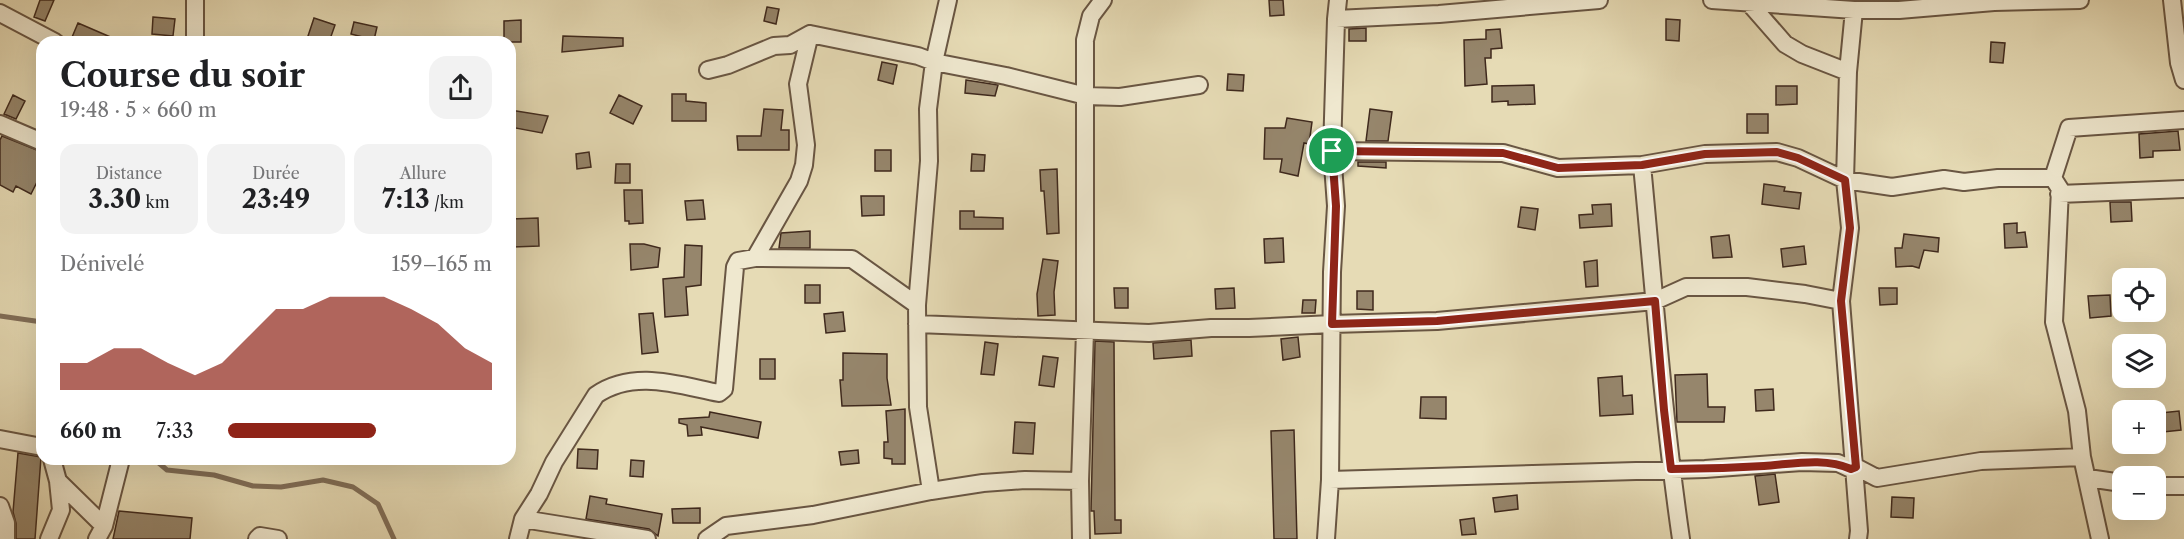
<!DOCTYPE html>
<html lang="fr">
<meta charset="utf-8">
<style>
:root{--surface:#fff;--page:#f2f2f2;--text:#202124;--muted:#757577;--accent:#8f2418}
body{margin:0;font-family:"Libre Caslon Text",serif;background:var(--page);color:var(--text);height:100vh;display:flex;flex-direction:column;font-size:22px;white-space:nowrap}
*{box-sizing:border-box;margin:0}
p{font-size:20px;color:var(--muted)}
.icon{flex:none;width:33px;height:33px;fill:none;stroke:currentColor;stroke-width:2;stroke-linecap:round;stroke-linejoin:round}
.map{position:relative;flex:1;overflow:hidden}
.sheet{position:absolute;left:36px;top:36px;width:480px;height:429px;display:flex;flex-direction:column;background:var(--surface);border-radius:18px;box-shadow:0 6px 24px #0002}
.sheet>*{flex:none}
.controls{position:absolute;left:2112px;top:268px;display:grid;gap:12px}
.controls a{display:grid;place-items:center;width:54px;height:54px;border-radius:12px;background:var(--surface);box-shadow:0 6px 24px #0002;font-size:30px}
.pin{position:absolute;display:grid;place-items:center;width:51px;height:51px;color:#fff;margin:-26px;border:3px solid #fff;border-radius:50%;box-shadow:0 2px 6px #0007}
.round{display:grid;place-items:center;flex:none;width:63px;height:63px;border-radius:18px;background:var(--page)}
.headline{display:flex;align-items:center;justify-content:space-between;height:102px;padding:0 24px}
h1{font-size:33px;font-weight:700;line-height:45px}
.stats{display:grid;grid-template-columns:repeat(3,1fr);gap:9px;height:102px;padding:6px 24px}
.stats div{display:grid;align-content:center;border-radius:15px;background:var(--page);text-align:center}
.stats b{font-size:26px;font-weight:700}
.stats small{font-size:16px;font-weight:400}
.stats p{font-size:16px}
.chart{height:168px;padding:12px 24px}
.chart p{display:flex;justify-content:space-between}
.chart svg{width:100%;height:108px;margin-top:6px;fill:var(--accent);opacity:.7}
ul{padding:0 24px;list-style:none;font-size:20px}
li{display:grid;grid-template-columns:96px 72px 1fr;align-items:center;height:45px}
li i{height:15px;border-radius:8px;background:var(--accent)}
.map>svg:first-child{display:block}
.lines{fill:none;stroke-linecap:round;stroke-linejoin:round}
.stream{stroke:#816f59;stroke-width:5}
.building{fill:#96866c;stroke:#3f291d;stroke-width:1.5}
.minor-casing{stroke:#695643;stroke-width:20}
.minor{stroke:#efe8cf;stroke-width:16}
.route-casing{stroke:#fff;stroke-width:12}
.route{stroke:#8f2418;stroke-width:8}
</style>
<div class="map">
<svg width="2184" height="539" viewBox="0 0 2184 539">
<rect width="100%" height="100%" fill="#e6dbb5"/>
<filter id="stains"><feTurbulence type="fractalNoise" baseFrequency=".00333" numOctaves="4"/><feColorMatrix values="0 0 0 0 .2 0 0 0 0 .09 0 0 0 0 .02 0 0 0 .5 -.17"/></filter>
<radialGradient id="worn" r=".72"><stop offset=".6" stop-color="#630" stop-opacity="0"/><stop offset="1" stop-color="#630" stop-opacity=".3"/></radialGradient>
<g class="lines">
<path class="stream" d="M0,316L42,322
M154,459L167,470L214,475L253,486L281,487L323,480L353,487L378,504L394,539"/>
</g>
<path class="building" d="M40,0H54L45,21L34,17Z
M1269,0H1283L1284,15L1270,16Z
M767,7L779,9L776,24L764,21Z
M153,17L175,19L173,36L152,34Z
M314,18L335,25L329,42H306Z
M1666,19L1680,20L1679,41L1666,40Z
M521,20V42H504V21Z
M354,22L377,27L374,40L351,34Z
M78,23L122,42H70Z
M1366,28V41H1349V29Z
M1500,29L1502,48L1491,49V58H1485L1487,84L1465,86L1464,40L1486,39V30Z
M563,36L623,38V46L562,52Z
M1991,42L2005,43L2003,63L1990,62Z
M882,62L897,65L893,84L878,80Z
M1228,74L1244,75L1243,91L1227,90Z
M966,80L998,85L995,96L965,93Z
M1534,85L1535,104L1508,105V101L1492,102V86Z
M1776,86H1797V104L1776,105Z
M672,94H686V101L706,103V121H672Z
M13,95L25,101L16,119L4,114Z
M619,95L642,106L633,124L610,113Z
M764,109L783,110L781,130H789V150H738L737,136H761Z
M1370,109L1392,112L1388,141H1366Z
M510,110L548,116L542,133L510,127Z
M1747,114H1768V133H1747Z
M1287,118L1312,122L1309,144L1304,143L1298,176L1280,172L1282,159H1264L1265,128H1285Z
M2178,131L2180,150L2153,151V157L2140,158L2139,134Z
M2,136L42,152V172L31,194L16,186L13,192L0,185V140Z
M875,150H891V171H875Z
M589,152L591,167L577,169L576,154Z
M972,154L985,155L984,171H971Z
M1358,162H1386V168L1358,166Z
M616,164H630V183H615Z
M1057,169L1059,233L1047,234L1044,191H1041L1040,170Z
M1764,184L1785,187L1784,191L1801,193L1799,209L1762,204Z
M624,190H642L643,223L629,224V221H625Z
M861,196H884V215L862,216Z
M703,200L705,219L687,220L685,201Z
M2110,202H2131L2132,221L2111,222Z
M1611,204L1612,226L1580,228L1579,215L1593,214L1592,205Z
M1521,207L1538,209L1535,230L1518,227Z
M960,211H974V217L1003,218V229H960Z
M538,218L539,246L513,247V244H510L511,219Z
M2017,223V233L2025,232L2027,247L2005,248L2004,224Z
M810,231V248H779L781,233Z
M1904,234L1939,238L1938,252L1924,250L1919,268L1912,266L1896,267L1895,248H1902Z
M1729,235L1732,257L1713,258L1711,237Z
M1283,238L1284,262L1265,263L1264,239Z
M630,244H644L660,248L658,267L631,270Z
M685,245L702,246L701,285L686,287L688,315L665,317L663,279L684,277Z
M1804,246L1806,264L1783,267L1781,249Z
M1043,259L1058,261L1054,292L1055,315L1038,316L1037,294Z
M1597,260L1598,286L1586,287L1584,262Z
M805,285H820V303H805Z
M1114,288H1128V308H1115Z
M1234,288L1235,308L1216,309L1215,289Z
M1879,288H1897V304L1880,305Z
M1357,291H1373V310L1357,309Z
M2110,295L2111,316L2090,318L2088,296Z
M1303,300H1316L1315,313H1302Z
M843,312L845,331L826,333L824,314Z
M653,313L658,352L642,354L639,314Z
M1298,337L1300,357L1283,360L1281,339Z
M1191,340L1192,356L1154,359L1153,343Z
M1095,341L1114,342L1115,520H1121V533L1095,534L1094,511H1091Z
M985,342L998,344L994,375L981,374Z
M843,353L887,354V378L891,405L842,406L840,380H843Z
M1043,356L1058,358L1054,387L1039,385Z
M760,359H775V379H760Z
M1707,374L1708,407H1725L1724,422H1677L1675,375Z
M1622,376L1623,396L1632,395L1633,414L1600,416L1598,378Z
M1773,389L1774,410L1756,411L1755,390Z
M1421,397H1446V419L1420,418Z
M905,409V464H892V459L884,458V442H888L886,411Z
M2179,411L2181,430L2163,432L2161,413Z
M710,412L761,422L758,438L701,427L702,435L688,436L687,425L679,423V419L709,417Z
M1015,422L1035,423L1033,454L1013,453Z
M1294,430L1297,539H1274L1271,431Z
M578,449L598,450L597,469L577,468Z
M858,450L859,463L841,465L839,452Z
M18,453L41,457L35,539H16V523L13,512Z
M631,460L644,461L643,477L630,476Z
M1775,474L1779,502L1759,505L1755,476Z
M1517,495L1518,509L1495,512L1493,498Z
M590,496L607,499L606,504L662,514L658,536L649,529L586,519Z
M1892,497L1914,498L1913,518L1891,517Z
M700,508V523H673L672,509Z
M119,511L192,518L190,539H113Z
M1474,518L1476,534L1462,535L1460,520Z"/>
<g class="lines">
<g class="minor-casing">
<path id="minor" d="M1712,0L1854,10H1899L1994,2L2080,0
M2172,0L2179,63L2184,80
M1750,4L1785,44L1802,54L1848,72
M1854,10L1848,72L1845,180L1850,228L1841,301L1859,531L1858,539
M0,13L55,42
M1336,19L1439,14L1599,0
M195,42V0
M708,70L728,65L774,46L790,45L810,34L918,56L934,62L1006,76L1086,96L1120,97L1199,85
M0,124L42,142
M1332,151L1503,153L1558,168L1642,165L1705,154L1777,152L1798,158L1845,180L1892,187L1944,179L1964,182L1998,178H2053
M1642,165C1654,290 1663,415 1681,539
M2059,194L2184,189
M755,258L799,181L804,165L806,145L798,84L810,34
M917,324L1149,333L1211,328H1249L1332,324L1437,321L1655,301L1686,287H1747L1805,294L1841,301
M0,439L42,447
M52,459L58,481L104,526
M2088,478L2122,483
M1330,480L1705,469L1802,462L1838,463L1851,469L1856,467L1877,478L1981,461L2082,457
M2156,486H2184
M931,491L918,407L917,305L929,161L928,109L934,62L948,0
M0,506L6,523V539
M523,519L539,494L554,462L596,395C634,369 678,385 719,393L724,389L735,267L738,261L755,258L852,259L917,305
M49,539L61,510L58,481
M97,539L104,526L121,459
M257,539L260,536L278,539
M518,539L523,519L647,539
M707,539L726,526L813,515L931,491L983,483L1025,480L1080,481
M1081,539L1080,481L1085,331V40L1091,16L1103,0
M1326,539L1330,480L1332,272L1336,206L1332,151L1336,19L1338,0
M2100,539L2082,457L2077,411L2054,322L2060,189L2053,178L2069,128L2184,120"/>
</g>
<use href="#minor" class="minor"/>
</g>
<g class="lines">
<g class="route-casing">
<path id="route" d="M1332,151L1503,153L1558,168L1642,165L1705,154L1777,152L1798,158L1845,180L1850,228L1841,301L1856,467L1851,469C1824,457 1793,464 1764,466C1733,468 1702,469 1671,469L1664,410L1655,301L1437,321L1332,324L1336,206Z"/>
</g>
<use href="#route" class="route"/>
</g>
<rect width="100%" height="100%" filter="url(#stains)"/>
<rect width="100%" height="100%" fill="url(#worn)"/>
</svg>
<div class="controls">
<a><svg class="icon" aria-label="locate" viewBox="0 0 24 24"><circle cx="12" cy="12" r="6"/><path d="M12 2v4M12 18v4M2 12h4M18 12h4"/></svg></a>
<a><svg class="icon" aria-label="layers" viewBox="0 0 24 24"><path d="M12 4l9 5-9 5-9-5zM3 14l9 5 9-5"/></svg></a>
<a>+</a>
<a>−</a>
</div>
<div class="pin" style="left:1332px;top:151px;background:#1e9e55"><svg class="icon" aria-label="arrive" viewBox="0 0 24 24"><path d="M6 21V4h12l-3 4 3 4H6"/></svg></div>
<section class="sheet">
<div class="headline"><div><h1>Course du soir</h1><p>19:48 · 5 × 660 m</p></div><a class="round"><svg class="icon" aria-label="share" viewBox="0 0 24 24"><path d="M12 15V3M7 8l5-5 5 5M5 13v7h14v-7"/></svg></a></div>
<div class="stats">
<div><p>Distance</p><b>3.30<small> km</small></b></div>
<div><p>Durée</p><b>23:49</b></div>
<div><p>Allure</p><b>7:13<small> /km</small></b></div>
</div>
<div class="chart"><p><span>Dénivelé</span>159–165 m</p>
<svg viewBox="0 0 160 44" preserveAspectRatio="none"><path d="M0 44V33L10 33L20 27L30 27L40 33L50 38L60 33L70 22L80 11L90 11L100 6L110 6L120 6L130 11L140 17L150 27L160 33V44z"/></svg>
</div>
<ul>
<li><b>660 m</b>7:33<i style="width:56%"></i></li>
</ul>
</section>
</div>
